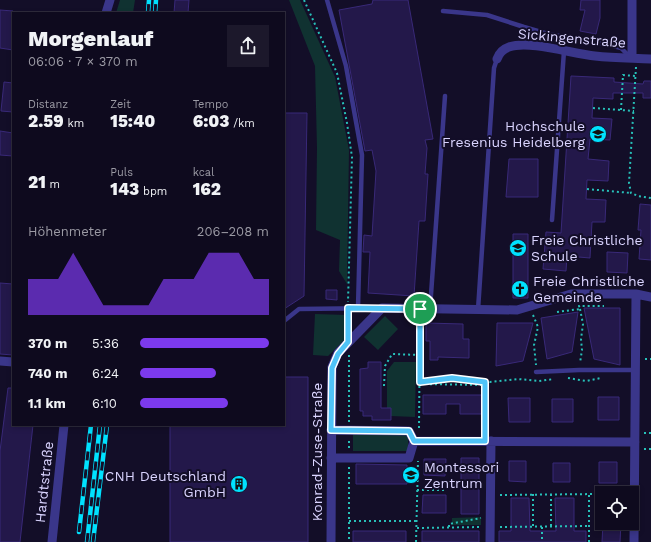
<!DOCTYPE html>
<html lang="de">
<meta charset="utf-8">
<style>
:root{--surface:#0e0a1e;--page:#1c182b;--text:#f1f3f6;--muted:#9b9aa4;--line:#2e2b3c;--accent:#7c3aed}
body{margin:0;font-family:"Work Sans",sans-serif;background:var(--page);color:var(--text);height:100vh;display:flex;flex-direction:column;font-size:15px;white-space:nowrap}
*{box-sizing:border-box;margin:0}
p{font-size:13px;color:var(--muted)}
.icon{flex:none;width:22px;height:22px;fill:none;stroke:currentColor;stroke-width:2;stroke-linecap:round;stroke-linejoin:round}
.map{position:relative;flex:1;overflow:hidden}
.sheet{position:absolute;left:12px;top:12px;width:273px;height:414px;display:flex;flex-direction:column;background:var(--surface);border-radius:0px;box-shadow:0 2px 6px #0003,0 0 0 1px var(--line)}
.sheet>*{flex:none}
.tools{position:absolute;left:595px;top:486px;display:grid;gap:8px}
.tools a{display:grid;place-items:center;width:44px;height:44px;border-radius:0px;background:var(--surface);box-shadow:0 2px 6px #0003,0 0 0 1px var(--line);font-size:20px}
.pin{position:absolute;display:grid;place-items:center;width:34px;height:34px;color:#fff;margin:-17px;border:2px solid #fff;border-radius:50%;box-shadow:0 1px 4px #0007}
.round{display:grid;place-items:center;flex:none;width:42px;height:42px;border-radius:0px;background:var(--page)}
.headline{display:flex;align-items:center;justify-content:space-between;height:68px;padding:0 16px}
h1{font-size:22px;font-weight:800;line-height:30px}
.metrics{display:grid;grid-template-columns:repeat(3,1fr);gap:6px;height:68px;padding:4px 16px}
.metrics div{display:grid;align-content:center}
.metrics b{font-size:17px;font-weight:800}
.metrics small{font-size:11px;font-weight:400}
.metrics p{font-size:11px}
.chart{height:112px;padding:8px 16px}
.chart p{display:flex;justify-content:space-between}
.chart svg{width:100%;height:72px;margin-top:4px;fill:var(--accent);opacity:.7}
ul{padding:0 16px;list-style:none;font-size:13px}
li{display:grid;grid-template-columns:64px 48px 1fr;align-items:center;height:30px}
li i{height:10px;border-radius:5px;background:var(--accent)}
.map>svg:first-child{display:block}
.green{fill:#103231}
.building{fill:#23184a;stroke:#392978}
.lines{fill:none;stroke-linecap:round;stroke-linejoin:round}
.path{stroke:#27c1b9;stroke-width:2;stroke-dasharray:2 3;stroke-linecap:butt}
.service{stroke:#3a368a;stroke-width:4.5}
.minor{stroke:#3a368a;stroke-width:9}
.rail-casing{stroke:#00e2ff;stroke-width:4.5}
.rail{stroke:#130e28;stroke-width:3;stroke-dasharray:9;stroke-linecap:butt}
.route-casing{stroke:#fff;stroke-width:8}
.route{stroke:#4fc3f7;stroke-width:5}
.labels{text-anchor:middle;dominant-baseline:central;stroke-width:4;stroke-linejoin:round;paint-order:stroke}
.street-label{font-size:14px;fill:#dad4ff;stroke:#130e28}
.poi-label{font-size:14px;fill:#dad4ff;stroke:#130e28;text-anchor:start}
</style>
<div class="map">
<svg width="651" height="542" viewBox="0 0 651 542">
<rect width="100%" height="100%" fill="#130e28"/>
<path class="green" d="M120,0H135L133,13H116Z
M289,0H300L335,77L349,150L347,284L339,271L340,240L316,230L317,148L315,66Z
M315,314L347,315V338L328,356L313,355Z
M385,316L398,329L378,350L364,337Z
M394,362H416L415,417L391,416L387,408V371Z
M353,434H408V451H353Z
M481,517V525H452V518Z"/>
<path class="building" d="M175,0H189L188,13H174Z
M373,0H408L433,139L425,140L427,148L425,174H428L425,221H419L414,296L368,293L370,252H363L364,235L372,236L376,171L372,150L365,151L339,10L372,4Z
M581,0H600V18L596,34L580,31L585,10H580Z
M0,10L13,11V50L0,48Z
M571,76L614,78V82L643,84L644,81H651V98H643V93H613V99L593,98L592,118L612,119L610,140L590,139L588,159L609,161L608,181L587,180L586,199L606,200L605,222H592L590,258L567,256L566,271L543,269L546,232L561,233Z
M4,82L13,83V112L1,111Z
M284,113H307L304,296L284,309Z
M0,131L13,133V156L0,155Z
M509,159H538V197H506Z
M640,204L651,205V260L639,259L641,230H638Z
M513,234H528V298H513Z
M607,252L628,253L627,273L607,272Z
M0,283L13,284V355L0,354Z
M326,290H337V300L326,299Z
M584,308H620V365L594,359Z
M578,312L572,352L547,359L541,318Z
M426,323L463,324V339H469V358L438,357V360H430V341H426Z
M497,323H533L523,361L496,366Z
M368,362H381V408H391V420H372V416H363V411H360V369L368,368Z
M284,377H308V542H170V425H284Z
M8,388H13V425H33L20,542H0V451Z
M423,395H483V414H460V404H446V414H423Z
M598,397H619V420H598Z
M508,398H530V422H509Z
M552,399H573V422H552Z
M461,458H479V514H461Z
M424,459H446L445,476L424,475Z
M509,461H526V482L509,481Z
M599,462H617V483H599Z
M553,463H570V482H553Z
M356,464L407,465V484H356Z
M423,495H446V513H422Z
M511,498H529L530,531H556L555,498H574V531H586V542H499V531H511Z
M603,523H621L620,542H602Z
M353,531H406V542H353Z
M422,531H479V542H422Z"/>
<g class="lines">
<path class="path" d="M304,0L337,73L347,123L352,157L348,302
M636,67L629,183L631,193L638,196L651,198
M593,108L634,111
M621,110L623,75L636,76
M587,189L631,193
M580,309L583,324L581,339L582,350L580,363
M557,312L580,309L579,306H604
M348,315V328
M533,315L538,327L534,345L536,365
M349,355V422
M645,359H651
M568,378L586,381L601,378
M420,382L452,378L490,382L518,379L539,381L554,379
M420,384L485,385
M384,386L385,366L392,354L420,355
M419,428L420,317
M485,433V385
M644,433H651
M349,448V439
M644,449H651
M349,467V542
M417,490H447
M533,494V527
M551,494V527
M500,495L599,494V491H626
M349,521H417
M449,527V524L481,518
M500,527L589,526
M542,527V542
M417,528L481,527
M416,542L418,461
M589,542V494"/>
<path class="service" d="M327,0L346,66L362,155L358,308
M443,11L487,15L524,27L548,34L610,45L621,48L630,57
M552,220L564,51
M430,309L445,96
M478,310L494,68L497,59
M284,321L299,309L380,308
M536,372L579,370H636"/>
<path class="minor" d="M106,13L110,0
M632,58V0
M497,59C499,53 503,49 509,47C530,40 573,54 595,56C614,58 632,58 651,59
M0,361L13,362
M414,441L635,442
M331,458H409L414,441L409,431L331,430
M52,542L64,425
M331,542L332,367L338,353L382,308L517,310L571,294H636L651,297
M490,542L491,441
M634,542L636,294"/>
<g class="rail-casing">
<path id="rail" d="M148,13L149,0
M155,13L156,0
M79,532L91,425
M87,542L100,425
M93,542L107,425"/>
</g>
<use href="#rail" class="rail"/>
</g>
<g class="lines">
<g class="route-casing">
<path id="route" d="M348,308L420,309V382L452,378L485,382V441H414L409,431L331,430L332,368L338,354L348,342Z"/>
</g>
<use href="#route" class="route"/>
</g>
<defs>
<g id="university-disc" transform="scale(0.9)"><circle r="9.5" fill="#00e2ff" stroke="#130e28"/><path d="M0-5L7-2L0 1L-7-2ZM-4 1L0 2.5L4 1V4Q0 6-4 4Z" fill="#111"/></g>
<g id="school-disc" transform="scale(0.9)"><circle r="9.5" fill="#00e2ff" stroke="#130e28"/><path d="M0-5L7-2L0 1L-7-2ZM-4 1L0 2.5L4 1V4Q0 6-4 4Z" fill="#111"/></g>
<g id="church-disc" transform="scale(0.9)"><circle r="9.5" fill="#00e2ff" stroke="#130e28"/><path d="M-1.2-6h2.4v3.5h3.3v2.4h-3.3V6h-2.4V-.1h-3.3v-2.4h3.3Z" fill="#111"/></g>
<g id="building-disc" transform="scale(0.9)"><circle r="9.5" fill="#00e2ff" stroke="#130e28"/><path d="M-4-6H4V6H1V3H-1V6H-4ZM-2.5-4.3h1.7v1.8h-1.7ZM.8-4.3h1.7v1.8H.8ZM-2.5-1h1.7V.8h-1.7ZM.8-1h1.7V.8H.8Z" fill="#111"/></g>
</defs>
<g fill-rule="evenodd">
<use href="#university-disc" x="598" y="134"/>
<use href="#school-disc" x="518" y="248"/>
<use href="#church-disc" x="520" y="289"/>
<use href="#school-disc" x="411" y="475"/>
<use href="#building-disc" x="239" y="484"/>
</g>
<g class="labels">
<g class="street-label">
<text transform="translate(572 38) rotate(5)">Sickingenstraße</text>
<text transform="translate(317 452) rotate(-90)">Konrad-Zuse-Straße</text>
<text transform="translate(44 482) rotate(-84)">Hardtstraße</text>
</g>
<g class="poi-label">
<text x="585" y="126" text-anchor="end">Hochschule<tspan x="585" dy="16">Fresenius Heidelberg</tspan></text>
<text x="531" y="240">Freie Christliche<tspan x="531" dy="16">Schule</tspan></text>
<text x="533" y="281">Freie Christliche<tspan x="533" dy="16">Gemeinde</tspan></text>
<text x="424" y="467">Montessori<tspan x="424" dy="16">Zentrum</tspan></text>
<text x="226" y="476" text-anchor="end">CNH Deutschland<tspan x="226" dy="16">GmbH</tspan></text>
</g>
</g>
</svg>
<div class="tools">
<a><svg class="icon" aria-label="locate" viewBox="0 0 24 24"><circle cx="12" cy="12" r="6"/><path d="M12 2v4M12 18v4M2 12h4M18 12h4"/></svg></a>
</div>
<div class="pin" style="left:420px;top:309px;background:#1e9e55"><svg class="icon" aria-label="arrive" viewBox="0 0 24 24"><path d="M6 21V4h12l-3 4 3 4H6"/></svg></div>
<section class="sheet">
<div class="headline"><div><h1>Morgenlauf</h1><p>06:06 · 7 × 370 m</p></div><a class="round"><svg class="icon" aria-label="share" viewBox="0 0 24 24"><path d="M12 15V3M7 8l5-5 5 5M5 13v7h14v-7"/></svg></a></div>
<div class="metrics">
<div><p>Distanz</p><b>2.59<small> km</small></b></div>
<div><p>Zeit</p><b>15:40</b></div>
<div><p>Tempo</p><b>6:03<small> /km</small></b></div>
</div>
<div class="metrics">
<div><b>21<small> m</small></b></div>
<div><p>Puls</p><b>143<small> bpm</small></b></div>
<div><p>kcal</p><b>162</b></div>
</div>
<div class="chart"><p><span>Höhenmeter</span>206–208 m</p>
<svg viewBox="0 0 160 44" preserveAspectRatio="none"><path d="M0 44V22L10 22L20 22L30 6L40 22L50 38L60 38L70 38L80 38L90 22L100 22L110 22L120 6L130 6L140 6L150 22L160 22V44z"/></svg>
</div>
<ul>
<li><b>370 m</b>5:36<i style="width:100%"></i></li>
<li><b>740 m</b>6:24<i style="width:59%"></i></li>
<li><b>1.1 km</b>6:10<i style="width:68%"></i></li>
</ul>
</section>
</div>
